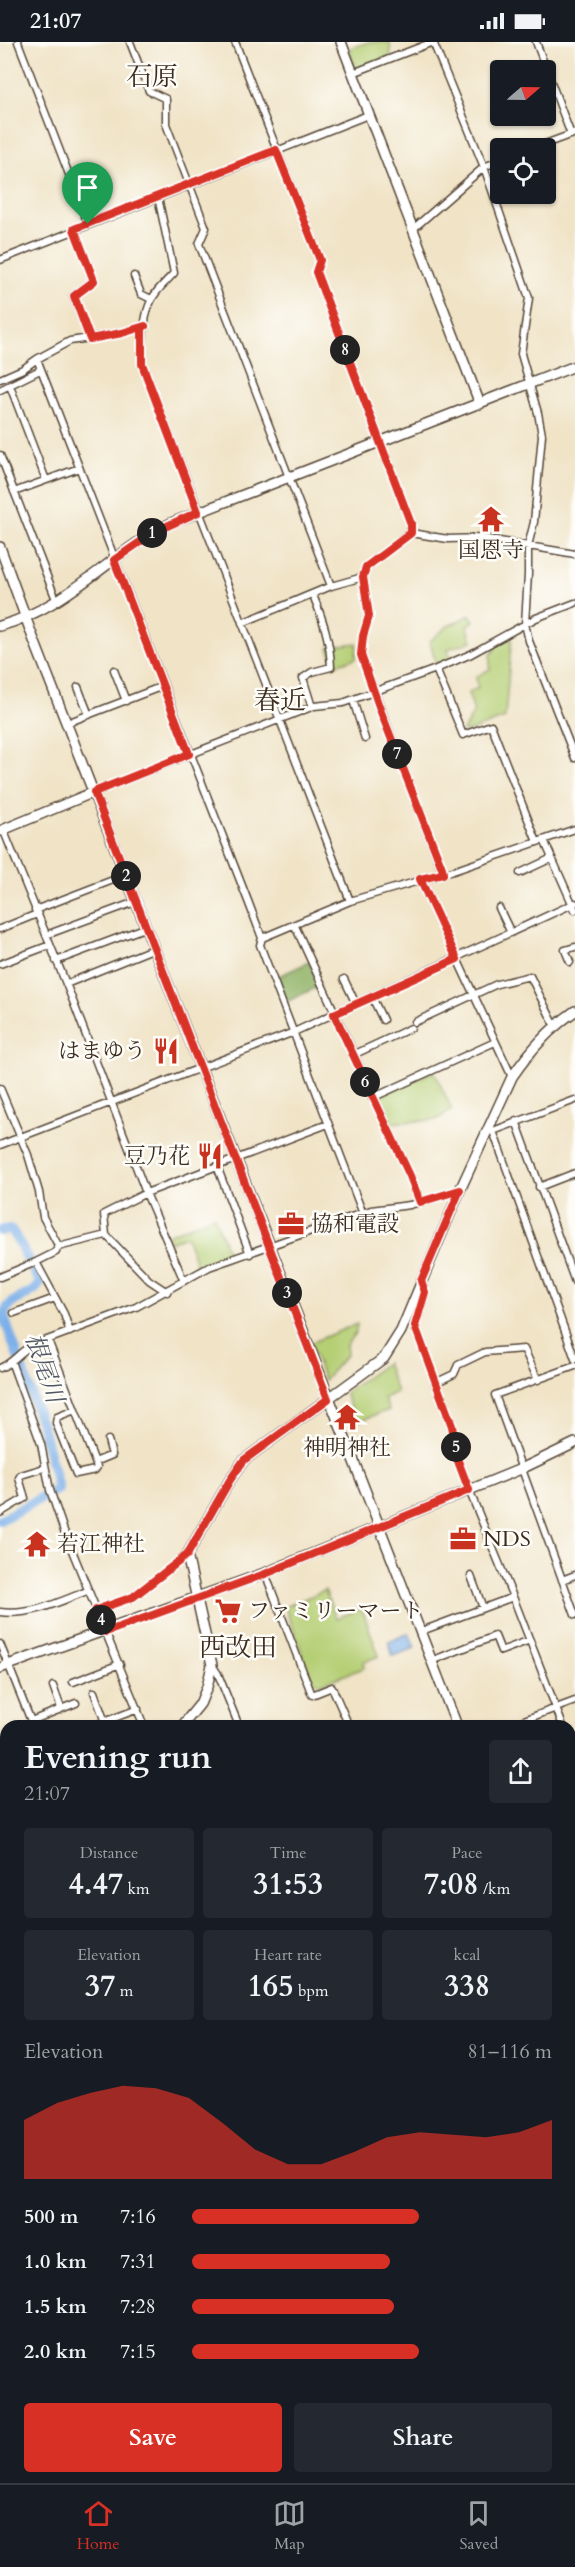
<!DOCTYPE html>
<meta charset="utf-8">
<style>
:root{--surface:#171b24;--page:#242831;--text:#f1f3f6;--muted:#9ea1a6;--line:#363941;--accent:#d93025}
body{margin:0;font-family:Cardo,"Noto Serif JP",serif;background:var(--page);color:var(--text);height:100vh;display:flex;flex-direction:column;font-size:22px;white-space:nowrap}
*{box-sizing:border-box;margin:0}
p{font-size:20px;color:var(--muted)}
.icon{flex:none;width:33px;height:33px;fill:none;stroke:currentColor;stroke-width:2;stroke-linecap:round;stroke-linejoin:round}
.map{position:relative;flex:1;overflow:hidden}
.drawer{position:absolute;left:0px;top:1678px;width:576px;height:764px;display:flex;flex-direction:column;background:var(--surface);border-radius:18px 18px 0 0;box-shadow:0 2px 4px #0004}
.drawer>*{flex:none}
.needle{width:39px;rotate:70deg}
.controls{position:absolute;left:490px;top:18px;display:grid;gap:12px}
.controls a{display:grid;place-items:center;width:66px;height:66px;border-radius:6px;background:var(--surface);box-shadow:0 2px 4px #0004;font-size:30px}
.pin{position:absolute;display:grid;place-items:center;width:51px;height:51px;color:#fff;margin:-62px -26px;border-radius:50% 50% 50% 0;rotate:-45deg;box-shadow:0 0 6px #0007}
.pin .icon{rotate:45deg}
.km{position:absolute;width:30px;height:30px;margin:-15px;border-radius:50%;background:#222;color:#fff;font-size:16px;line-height:30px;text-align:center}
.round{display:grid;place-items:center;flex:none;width:63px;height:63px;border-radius:6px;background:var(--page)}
.headline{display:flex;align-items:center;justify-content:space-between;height:102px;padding:0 24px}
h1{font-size:33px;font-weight:600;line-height:45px}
.metrics{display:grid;grid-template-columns:repeat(3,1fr);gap:9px;height:102px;padding:6px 24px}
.metrics div{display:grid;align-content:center;border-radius:6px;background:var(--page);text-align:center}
.metrics b{font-size:30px;font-weight:600}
.metrics small{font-size:16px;font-weight:400}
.metrics p{font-size:16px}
.chart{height:168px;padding:12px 24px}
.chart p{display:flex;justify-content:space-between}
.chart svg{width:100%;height:108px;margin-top:6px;fill:var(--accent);opacity:.7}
.primary-button{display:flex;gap:12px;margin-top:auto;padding:12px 24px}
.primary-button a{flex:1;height:69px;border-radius:6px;background:var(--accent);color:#fff;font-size:24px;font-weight:600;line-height:69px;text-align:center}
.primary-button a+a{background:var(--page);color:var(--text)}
ul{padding:0 24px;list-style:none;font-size:20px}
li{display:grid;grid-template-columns:96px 72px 1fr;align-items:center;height:45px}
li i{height:15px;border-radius:8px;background:var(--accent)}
.status{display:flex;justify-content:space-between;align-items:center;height:42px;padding:0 30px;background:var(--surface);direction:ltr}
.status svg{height:16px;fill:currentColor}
.tab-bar{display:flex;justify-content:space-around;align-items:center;height:84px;border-top:2px solid var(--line);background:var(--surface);font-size:16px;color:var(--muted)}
.tab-bar a{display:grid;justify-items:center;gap:3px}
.tab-bar .on{color:var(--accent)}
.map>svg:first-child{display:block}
.green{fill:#b5cf74;stroke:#787c49;stroke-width:1.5}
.forest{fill:#90b266;stroke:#666e42;stroke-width:1.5}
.water{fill:#7db0e9;stroke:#5c6d84;stroke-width:1.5}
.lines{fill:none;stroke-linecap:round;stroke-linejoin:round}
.river{stroke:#7db0e9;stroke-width:10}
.street-casing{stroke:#564637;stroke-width:9}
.secondary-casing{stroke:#564637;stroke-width:12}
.street{stroke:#fff;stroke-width:6}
.secondary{stroke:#fff;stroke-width:9}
.route-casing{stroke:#fff;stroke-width:12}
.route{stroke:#d93025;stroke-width:8}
.labels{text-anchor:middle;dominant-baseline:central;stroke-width:5;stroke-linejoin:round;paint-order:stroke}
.poi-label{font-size:22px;fill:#3b2a1e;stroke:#fdfcf7;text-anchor:start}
.water-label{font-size:24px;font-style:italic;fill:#525965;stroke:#fdfcf7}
.quarter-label{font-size:26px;fill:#3b2a1e;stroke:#fdfcf7}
</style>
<div class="status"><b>21:07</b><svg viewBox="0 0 49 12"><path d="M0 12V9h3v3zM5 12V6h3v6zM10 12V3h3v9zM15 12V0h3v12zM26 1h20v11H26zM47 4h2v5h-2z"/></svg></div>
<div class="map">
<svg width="575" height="2441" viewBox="0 0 575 2441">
<rect width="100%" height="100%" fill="#fdfcf7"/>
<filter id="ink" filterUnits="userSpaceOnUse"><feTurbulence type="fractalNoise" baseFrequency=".0167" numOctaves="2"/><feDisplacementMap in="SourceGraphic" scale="12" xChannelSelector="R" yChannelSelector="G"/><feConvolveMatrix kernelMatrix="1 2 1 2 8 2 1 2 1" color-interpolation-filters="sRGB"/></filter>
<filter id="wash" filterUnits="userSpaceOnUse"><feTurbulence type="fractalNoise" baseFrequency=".008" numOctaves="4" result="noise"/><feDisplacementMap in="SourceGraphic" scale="24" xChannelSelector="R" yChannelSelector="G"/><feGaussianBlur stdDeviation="1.35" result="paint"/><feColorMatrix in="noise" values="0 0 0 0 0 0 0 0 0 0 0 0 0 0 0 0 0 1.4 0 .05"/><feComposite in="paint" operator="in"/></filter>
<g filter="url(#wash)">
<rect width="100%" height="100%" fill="#f0e3c6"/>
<path class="green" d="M368,0H390L391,14L356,27L349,7Z
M470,573L474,579L467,583L472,599L448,607L450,618L436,623L430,599L448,584Z
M512,591L505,676L467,690L463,689L474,670L468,651L478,646L476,635L490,627V613L495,608V601Z
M357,601L356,616L333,624L329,605Z
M434,1029L452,1068L436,1078L387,1081L376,1056Z
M214,1174L230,1216L198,1227L186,1194L169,1200L167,1193Z
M357,1282L356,1290L346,1303L347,1312L324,1338L310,1301Z
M386,1321L397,1350L384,1356L389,1368L356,1380L345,1351Z
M325,1548L336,1576L362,1567L379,1614L363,1620L364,1626L320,1642L313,1639L285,1565Z"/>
<path class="forest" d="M309,920L320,944L286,960L277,935Z"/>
<path class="water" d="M409,1591L415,1606L393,1614L388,1600Z"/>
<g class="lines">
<path class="river" d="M0,1189L9,1187L13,1190L40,1240C33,1257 6,1254 4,1275L43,1387L58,1447L0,1478"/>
</g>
</g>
<g filter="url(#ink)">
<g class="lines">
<g class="street-casing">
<path id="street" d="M18,0L88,182
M130,0L149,49L166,57V82L206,186L199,202L331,544
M235,0L320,218L316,230L411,482V491
M433,0L484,125L529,256L521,312L538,371L542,393L534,480L528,504V532L525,582L529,599L575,716
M536,0L571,93
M353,31L433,0
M534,106L575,91
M158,155L174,231C167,239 157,247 152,257C143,273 142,304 142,322L350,859
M74,187L94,239L73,254L90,297
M413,187L484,125L501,118
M0,218L368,73
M134,234L141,252L151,257
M37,317L248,859L262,896L260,903L363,1172
M0,337L23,327L37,317L70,299L122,291L144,284
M10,344L46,438
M0,348L40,328
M0,413L57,560
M14,450L79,426
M411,491L366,525L363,535L369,574L363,594L361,613L443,832
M411,491L448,497L482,496L575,512
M242,581L331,544L363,535
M436,627L463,693L491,683L537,800
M114,628L126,659
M78,645L89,673
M353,658L365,697
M312,665L303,636L312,630L331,625C330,598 323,578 313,553
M67,681L163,644
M94,750L314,664L343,661L436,627L471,612L536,576L575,561
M3,787L71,954L146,1151L184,1239
M544,798L575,868
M520,831L552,816
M420,837L512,1035
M499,866L511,891
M35,868L126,833
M295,884L410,1134L420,1160
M0,887L37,872
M46,893L135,860
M262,896L350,859L453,829L575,787
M56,919L147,885
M570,920L565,908L575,905
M0,922L50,903
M344,937L356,962
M66,942L155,906
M372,955L383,978
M415,980L497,942L530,934L555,984
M353,1013L411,986
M0,1046L28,1113L39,1150L43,1175L58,1203L56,1210L36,1220L64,1272L70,1290
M372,1056L495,1000
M516,1079L575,1240
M490,1086L493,1089L575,1317
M493,1089L575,1058
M0,1103L294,990L575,861
M217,1124L250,1212
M539,1145L575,1131
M106,1193L104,1172L146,1151L328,1082
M58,1205L106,1193L149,1238L167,1250
M0,1235L36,1220
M421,1240L425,1250L415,1284L452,1384L458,1419L469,1448L513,1555L563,1684
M14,1271L55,1256
M48,1298L95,1420L112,1413L108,1398
M12,1322L41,1402L50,1448L64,1489L144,1684
M575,1324L495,1353L575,1573
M0,1326C13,1321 18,1311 31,1304L136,1265L209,1225L371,1168L410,1163L460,1148
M435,1341L454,1332L458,1323L485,1310L524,1307L538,1338
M75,1368L57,1375L56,1381L76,1432L95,1428L97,1425L95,1420
M0,1471L25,1456L19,1436L21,1433L44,1426
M265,1531L312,1653L332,1645L349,1684
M471,1534L483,1566
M562,1538L575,1533
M96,1568L133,1555L187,1513
M0,1570C31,1574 59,1560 87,1549
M419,1590L513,1555
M0,1602L33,1684
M431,1619L495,1594L501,1609L530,1598
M212,1623L218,1632L239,1684
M73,1640L120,1622
M53,1644L61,1666
M94,1650L105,1680
M31,1679L76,1661
M93,1684L138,1667
M508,1684L575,1659
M0,1699L6,1697
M570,1705L575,1719
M0,1721L6,1719
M570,1869L575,1868
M0,2070L6,2065
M0,2089L6,2100
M0,2134L6,2131
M0,2187L6,2186
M0,2239L6,2237
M570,2277L575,2290
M0,2343L6,2341
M570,2365L575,2378
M0,2376L6,2379
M0,2433L6,2431
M72,2436L76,2441
M172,2436L173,2441
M228,2436L230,2441
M310,2436L312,2441
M121,2441L135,2436"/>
</g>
<g class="secondary-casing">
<path id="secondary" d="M341,0L480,362
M0,505L32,593L457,1684
M0,584C69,565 109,512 171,481L575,324
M0,789L94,750
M0,1626L265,1531L521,1427L575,1401
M182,1684L200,1662L207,1645L212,1623L187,1513L230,1438L244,1418L384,1316L401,1289L460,1148L512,1035C529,1010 550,986 575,969
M0,1873L6,1892
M0,1904L6,1896
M570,1978L575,1993
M570,2166L575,2163"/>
</g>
<use href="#street" class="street"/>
<use href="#secondary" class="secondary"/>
</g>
</g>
<g class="lines" filter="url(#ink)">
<g class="route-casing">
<path id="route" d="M276,108L320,218L316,230L411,482V491L366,525L363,535L369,574L363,594L361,613L381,670L442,826L443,832L420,837L457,917L334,972L410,1134L420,1160L460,1148L421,1239L425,1250L415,1284L452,1384L458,1419L469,1448L265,1532L106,1590L96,1568L133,1555L187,1513L230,1438L244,1418L328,1357L94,750L189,712L114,518L156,489L198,470L142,322V286L145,284L122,291L90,297L74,254L94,239L74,187Z"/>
</g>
<use href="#route" class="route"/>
</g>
<defs>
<g id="temple-bare" transform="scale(2.07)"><path d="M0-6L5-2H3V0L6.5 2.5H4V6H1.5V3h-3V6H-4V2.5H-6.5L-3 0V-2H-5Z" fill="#c8321e" stroke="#fdfcf7" stroke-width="2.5" paint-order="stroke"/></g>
<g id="restaurant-bare" transform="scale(2.07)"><path d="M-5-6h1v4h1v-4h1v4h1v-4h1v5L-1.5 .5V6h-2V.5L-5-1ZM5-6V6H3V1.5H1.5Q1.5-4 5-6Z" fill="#c8321e" stroke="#fdfcf7" stroke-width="2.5" paint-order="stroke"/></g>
<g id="office-bare" transform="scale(2.07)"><path d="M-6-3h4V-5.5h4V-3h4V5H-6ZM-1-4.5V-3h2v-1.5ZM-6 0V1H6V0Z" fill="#c8321e" stroke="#fdfcf7" stroke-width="2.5" paint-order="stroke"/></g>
<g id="supermarket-bare" transform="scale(2.07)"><path d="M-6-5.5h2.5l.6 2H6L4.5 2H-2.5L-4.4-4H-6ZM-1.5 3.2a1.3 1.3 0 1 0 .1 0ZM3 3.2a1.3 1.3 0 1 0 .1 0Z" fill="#c8321e" stroke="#fdfcf7" stroke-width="2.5" paint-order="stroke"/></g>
</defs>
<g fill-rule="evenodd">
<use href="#temple-bare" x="491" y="477"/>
<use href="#restaurant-bare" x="166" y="1009"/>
<use href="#restaurant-bare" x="210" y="1114"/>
<use href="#office-bare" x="291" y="1182"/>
<use href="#temple-bare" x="347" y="1375"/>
<use href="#office-bare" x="463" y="1497"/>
<use href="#temple-bare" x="37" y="1502"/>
<use href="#supermarket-bare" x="228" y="1569"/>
</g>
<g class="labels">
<g class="poi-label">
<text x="491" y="508" text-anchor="middle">国恩寺</text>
<text x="146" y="1009" text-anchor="end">はまゆう</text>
<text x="190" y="1114" text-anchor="end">豆乃花</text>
<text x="311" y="1182">協和電設</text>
<text x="347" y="1406" text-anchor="middle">神明神社</text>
<text x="483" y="1497">NDS</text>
<text x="57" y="1502">若江神社</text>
<text x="248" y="1569">ファミリーマート</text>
</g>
<g class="water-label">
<text transform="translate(44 1326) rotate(71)">根尾川</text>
</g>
<g class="quarter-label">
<text x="152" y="34">石原</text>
<text x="280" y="658">春近</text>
<text x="238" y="1605">西改田</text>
</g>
</g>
</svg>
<div class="controls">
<a><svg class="needle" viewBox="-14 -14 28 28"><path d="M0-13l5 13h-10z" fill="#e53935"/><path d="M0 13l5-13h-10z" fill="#9ea1a6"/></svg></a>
<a><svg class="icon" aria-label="locate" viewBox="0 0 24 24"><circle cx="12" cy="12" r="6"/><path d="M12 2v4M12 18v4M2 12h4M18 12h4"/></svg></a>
</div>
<div class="pin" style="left:88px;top:182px;background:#1e9e55"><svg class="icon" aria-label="arrive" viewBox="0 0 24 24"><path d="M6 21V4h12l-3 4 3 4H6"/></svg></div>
<b class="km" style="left:152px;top:491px">1</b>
<b class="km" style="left:126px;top:834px">2</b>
<b class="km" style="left:287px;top:1251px">3</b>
<b class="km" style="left:101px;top:1578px">4</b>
<b class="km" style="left:456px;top:1405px">5</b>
<b class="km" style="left:365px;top:1040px">6</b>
<b class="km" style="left:397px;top:712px">7</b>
<b class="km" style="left:345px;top:308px">8</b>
<section class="drawer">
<div class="headline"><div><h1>Evening run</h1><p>21:07</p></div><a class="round"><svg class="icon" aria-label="share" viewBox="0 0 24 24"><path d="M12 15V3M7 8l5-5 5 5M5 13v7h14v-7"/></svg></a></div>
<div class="metrics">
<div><p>Distance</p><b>4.47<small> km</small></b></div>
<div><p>Time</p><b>31:53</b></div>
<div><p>Pace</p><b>7:08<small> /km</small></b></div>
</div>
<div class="metrics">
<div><p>Elevation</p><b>37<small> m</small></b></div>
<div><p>Heart rate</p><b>165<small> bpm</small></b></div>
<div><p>kcal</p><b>338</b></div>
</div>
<div class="chart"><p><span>Elevation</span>81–116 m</p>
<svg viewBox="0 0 160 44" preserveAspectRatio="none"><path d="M0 44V20L10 13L20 9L30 6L40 7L50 11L60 21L70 32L80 38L90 38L100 33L110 27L120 25L130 26L140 27L150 25L160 20V44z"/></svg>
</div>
<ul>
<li><b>500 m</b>7:16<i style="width:63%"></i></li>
<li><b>1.0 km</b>7:31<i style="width:55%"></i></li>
<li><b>1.5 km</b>7:28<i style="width:56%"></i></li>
<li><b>2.0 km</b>7:15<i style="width:63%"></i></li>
</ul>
<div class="primary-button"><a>Save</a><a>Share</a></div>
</section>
</div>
<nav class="tab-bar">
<a class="on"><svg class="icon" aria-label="home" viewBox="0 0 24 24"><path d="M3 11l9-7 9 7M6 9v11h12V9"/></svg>Home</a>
<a><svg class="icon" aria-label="map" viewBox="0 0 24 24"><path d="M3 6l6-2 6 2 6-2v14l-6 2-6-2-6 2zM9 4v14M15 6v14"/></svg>Map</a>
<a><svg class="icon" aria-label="saved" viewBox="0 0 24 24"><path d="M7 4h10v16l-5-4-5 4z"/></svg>Saved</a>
</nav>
